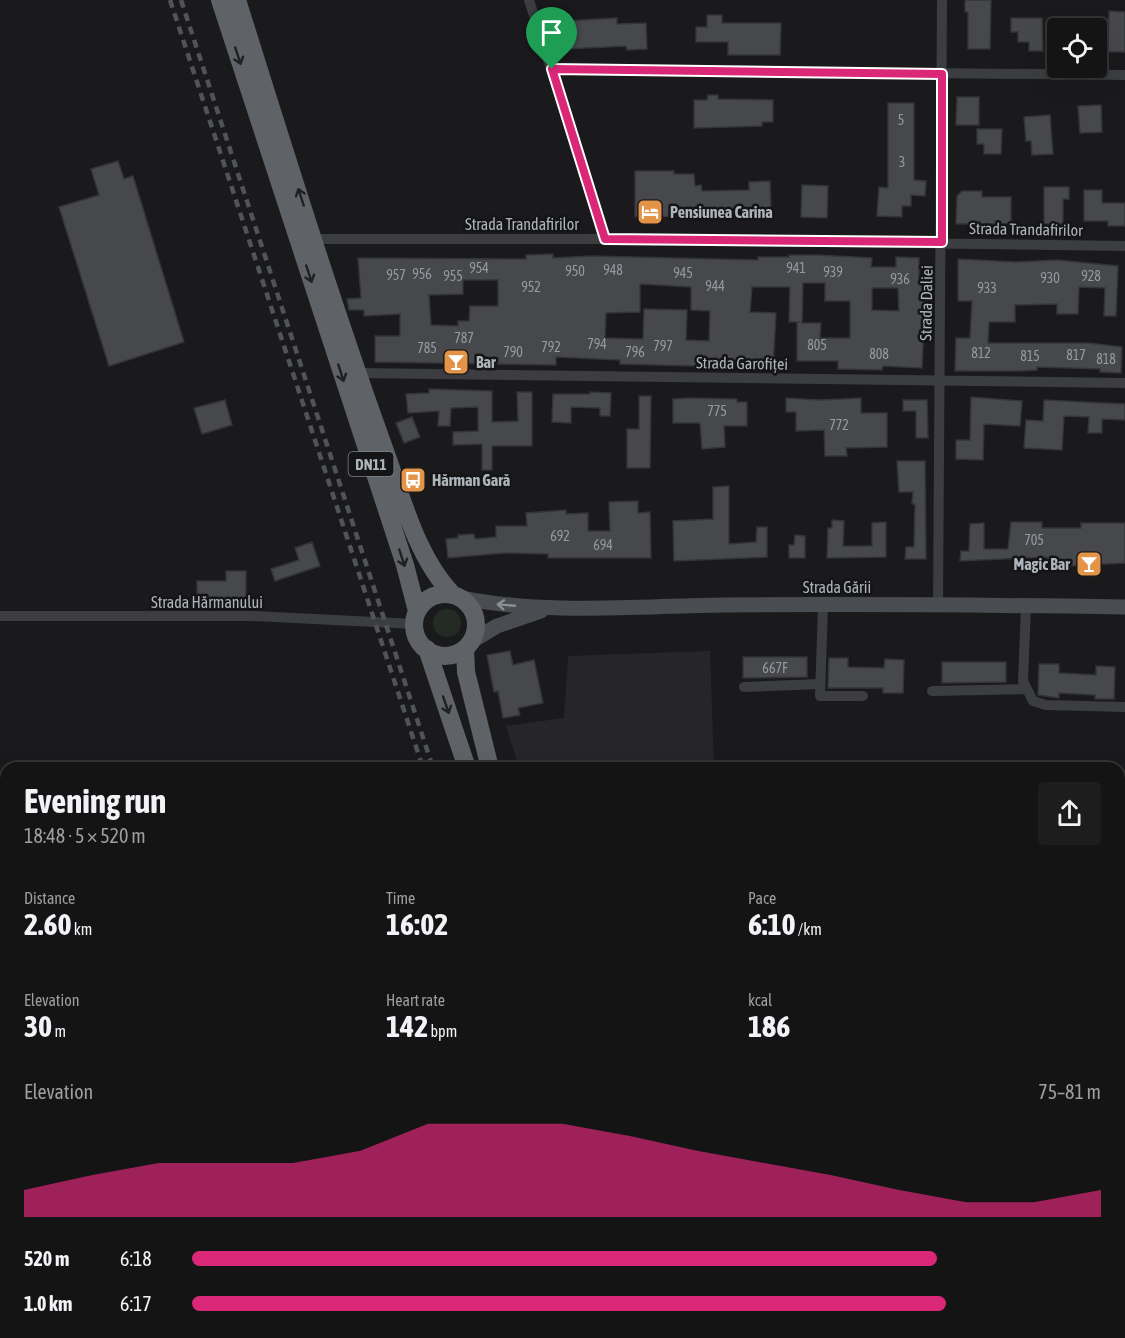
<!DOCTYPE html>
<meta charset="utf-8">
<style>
:root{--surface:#141415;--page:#1d1d1e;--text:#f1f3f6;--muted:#9d9ea0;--line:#333334;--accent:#db2777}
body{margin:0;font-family:"Asap Condensed",sans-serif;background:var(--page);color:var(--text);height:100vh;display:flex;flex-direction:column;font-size:22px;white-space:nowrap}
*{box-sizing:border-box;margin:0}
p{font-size:20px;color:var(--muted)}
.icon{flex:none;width:33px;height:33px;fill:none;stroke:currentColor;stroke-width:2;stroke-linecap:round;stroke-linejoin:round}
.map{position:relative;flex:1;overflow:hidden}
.side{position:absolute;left:0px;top:762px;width:1125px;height:576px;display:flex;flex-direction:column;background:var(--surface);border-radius:18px 18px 0 0;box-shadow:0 6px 24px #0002,0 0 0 2px var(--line)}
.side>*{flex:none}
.fabs{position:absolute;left:1047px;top:18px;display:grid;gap:12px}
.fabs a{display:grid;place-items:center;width:60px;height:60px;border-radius:6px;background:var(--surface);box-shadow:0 6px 24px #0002,0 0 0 2px var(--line);font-size:30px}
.pin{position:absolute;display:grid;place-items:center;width:51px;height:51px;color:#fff;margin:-62px -26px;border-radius:50% 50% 50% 0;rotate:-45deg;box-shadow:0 0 6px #0007}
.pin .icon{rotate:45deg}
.round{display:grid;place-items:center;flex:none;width:63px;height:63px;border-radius:6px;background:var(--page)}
.overview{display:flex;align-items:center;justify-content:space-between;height:102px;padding:0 24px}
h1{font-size:33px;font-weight:700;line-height:45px}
.stats{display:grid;grid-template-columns:repeat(3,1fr);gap:9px;height:102px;padding:6px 24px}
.stats div{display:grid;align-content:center}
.stats b{font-size:30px;font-weight:700}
.stats small{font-size:16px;font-weight:400}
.stats p{font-size:16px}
.chart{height:168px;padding:12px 24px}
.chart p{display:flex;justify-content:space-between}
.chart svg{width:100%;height:108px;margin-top:6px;fill:var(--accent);opacity:.7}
ul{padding:0 24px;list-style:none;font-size:20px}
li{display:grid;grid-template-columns:96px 72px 1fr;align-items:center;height:45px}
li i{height:15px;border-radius:8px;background:var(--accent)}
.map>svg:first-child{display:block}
.built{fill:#262629}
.green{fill:#242b24}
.building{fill:#47484c;stroke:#343538;stroke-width:1.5;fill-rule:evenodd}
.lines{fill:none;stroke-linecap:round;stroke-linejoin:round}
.minor{stroke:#3b3d40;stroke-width:10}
.secondary{stroke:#494c50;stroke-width:15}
.trunk{stroke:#5f6368;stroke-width:18}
.rail{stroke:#505357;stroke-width:4.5;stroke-dasharray:8 6;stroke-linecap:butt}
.oneway{stroke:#202123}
.oneway2{stroke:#8a9095}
.route-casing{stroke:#fff;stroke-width:12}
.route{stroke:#db2777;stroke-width:8}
.labels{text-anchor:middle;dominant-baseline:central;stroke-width:5;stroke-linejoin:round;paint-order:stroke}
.number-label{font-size:14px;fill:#94999e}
.shield{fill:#151517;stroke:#7f8489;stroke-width:1.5}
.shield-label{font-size:15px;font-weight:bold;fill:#adb4ba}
.poi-label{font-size:16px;font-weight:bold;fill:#adb4ba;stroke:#151517;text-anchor:start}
.street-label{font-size:16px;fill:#adb4ba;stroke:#151517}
</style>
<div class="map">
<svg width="1125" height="1338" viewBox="0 0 1125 1338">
<rect width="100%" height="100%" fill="#1a1a1c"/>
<path class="built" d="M710,651L714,768H519L506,726L564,718L568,656Z
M697,1332H1071V1338H699Z"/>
<path class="green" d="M433 623a14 14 0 1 1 28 0a14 14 0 1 1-28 0Z"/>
<path class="building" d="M965,0H991L990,49H968V12H965Z
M1109,11L1125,12V52H1108Z
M707,15H722V23H781L780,55H728V42H696V27H707Z
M617,18V24L646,23L647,49L627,50L626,46L566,49L564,21Z
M1011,18H1042L1043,51H1029V42H1018V32H1011Z
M708,95H718V99L773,100V122H762V126L694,128V100H707Z
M957,97H979V125H956Z
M888,103H914V180L926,181L925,196L911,195V206H902V217L877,216L879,187L888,188Z
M1101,105L1102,132L1080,133L1078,106Z
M1050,115L1053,154L1032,155L1031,141H1026L1024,117Z
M977,129H1002L1001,154H984V144H977Z
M118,161L124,179L133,176L184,342L109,366L59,207L99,195L91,169Z
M635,171H674V174H694L695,186L701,185L702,191L749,190V182L770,181L771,211L720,214V209H687V216L635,217Z
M802,185L828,186L827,218L801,217Z
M1044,187H1069V199H1063V224H1044Z
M1084,190H1102V203H1125V226H1108V221H1084Z
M962,191H982V197H1011V224H956L957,196Z
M553,254V258L591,256L758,260V257H789V255H818L872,258L871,267H896V257L919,258V279H932L931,327H924L922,368L883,366L882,370L838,369V361H797V322H800H789L790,287H752L750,312L776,313L773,368L620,364V360L556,357V365L375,362V336H400V314L364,316V310H349L347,299L361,298L358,258L526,259V255ZM463,280H498V306H470L469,321H458V326L431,325L429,295L463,294ZM803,283H825V301H850V338H820L821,323H802ZM640,284L691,287V310L710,311L709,341L686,340L687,310L644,309L643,339L605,338L606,313L640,312ZM872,288H898L899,311L872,310Z
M958,259L1015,262L1057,260L1118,266L1116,316H1104L1105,288L1079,287L1078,314H1057V304L1015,305V322H989L988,343H1088L1122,347L1121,373L1100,372V369L1037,367V370L1021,371H955L956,338H970L972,301H958Z
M429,389L492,391V422L518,421L517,392H532V446H492V470H482V444L453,445V432L478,431V407L451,408L450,426H438L439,411L408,413L406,394L429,393Z
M590,392L611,393L610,416H600V408L571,407V423L552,422L553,394H590Z
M639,396H651L650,468H627V429H639Z
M971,397L1022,401L1020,426L984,424L983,460L956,459V440H970Z
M689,398L737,399V402H747V426H724L725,447L702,449L700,423H673V399Z
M786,398L820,400L861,398V413H887V447L846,448L847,456H825L824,430L796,431V412H786Z
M225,400L232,425L202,434L194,408Z
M903,400H927L928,438H916V411H903Z
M1044,400L1125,404V420L1102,419V433H1088L1089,417L1064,416L1062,450L1024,448L1026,420L1043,421Z
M412,417L420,437L404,443L396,423Z
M897,461H925L926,559H905L906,547H914L915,504H912L913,492H899Z
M729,486V544L756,542L757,527H767V557L674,561L673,521L713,519V487Z
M638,501V513L650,512L651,558H548V554L504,553L448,558L446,539L458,538V535L474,534L475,539L496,537V526H527L526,513L566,510V514L588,513V531H610L609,502Z
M832,520L844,521L843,546H872V523L886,522V557L827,558L828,528H832Z
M1011,522H1042V528H1081V523H1125V563L1047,567V557L960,561L961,551H969L970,524L984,523V549H1008Z
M795,535L805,536V558H789V545H794Z
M312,542L320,566L275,581L271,569L299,560L295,548Z
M226,571H246V606H197V581H226Z
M510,651L513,665L534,660L543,703L518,708L520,715L503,718L498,691L494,692L487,655Z
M743,657H807V677L743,678Z
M829,658H848V667L884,668L885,659L904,660L903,693H883V688H828Z
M942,662H1006V682L942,683Z
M1039,664H1059V673L1096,675V666L1115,667L1114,699H1095V695L1059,693V698L1038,695Z"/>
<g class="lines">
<path class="minor" d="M529,0L605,239
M552,69L1125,75
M315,239H605L1125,246
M358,373L1125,383
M823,605L820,696H863
M938,606L942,0
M1026,606L1023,681L1033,701L1046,705L1125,707
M0,616H253L414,624
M744,687L820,684
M932,691L1025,689
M776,1332V1338"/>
<path class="secondary" d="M462,598C548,615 637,606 725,605C858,604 992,605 1125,607
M472,641L497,626L541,611"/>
<path class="trunk" d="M220,0L405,565L417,611
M237,0C284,149 331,302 384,448C402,497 416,557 453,595
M414 625a31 31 0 1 1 62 0a31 31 0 1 1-62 0Z
M427,649L467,768
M465,649L466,672L490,768
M655,1332L657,1338
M672,1332L674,1338"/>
<path class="rail" d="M170,0L423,768
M181,0L433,768
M540,1332V1338
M624,1332L626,1338"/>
</g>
<defs><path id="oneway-shaft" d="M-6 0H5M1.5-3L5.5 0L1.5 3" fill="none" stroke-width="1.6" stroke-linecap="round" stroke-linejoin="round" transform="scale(1.5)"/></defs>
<g class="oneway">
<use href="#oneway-shaft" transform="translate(238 56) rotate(72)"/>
<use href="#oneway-shaft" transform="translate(301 197) rotate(-108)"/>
<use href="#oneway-shaft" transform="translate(309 274) rotate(72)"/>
<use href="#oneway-shaft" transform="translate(341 373) rotate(72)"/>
<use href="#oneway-shaft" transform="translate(402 558) rotate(72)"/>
<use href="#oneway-shaft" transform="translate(446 705) rotate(71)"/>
</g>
<use class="oneway2" href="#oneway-shaft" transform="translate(506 605) rotate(-175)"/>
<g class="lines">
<g class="route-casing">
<path id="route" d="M552,69L942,74V242L605,239Z"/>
</g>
<use href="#route" class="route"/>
</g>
<defs>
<g id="hotel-square" transform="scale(1.35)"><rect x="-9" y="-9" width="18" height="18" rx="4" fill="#e49449" stroke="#151517"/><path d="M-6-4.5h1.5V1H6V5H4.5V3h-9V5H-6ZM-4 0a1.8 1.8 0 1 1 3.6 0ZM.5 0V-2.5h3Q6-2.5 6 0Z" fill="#fff"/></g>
<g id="bar-square" transform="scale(1.35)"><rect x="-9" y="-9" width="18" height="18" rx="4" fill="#e49449" stroke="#151517"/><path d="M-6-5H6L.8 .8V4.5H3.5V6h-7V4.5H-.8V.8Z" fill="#fff"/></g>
<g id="bus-square" transform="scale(1.35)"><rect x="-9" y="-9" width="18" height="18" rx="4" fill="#e49449" stroke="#151517"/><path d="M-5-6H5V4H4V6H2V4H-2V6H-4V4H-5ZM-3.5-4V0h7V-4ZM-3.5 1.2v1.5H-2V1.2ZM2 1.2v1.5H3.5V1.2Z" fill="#fff"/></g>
</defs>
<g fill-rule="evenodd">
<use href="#hotel-square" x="650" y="212"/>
<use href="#bar-square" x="456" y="362"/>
<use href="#bus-square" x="413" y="480"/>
<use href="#bar-square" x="1089" y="564"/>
</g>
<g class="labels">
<g class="number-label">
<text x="901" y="120">5</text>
<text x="902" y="162">3</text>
<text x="479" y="268">954</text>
<text x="796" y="268">941</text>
<text x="613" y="270">948</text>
<text x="575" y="271">950</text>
<text x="833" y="272">939</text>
<text x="683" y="273">945</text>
<text x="422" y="274">956</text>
<text x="396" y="275">957</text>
<text x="453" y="276">955</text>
<text x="1091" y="276">928</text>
<text x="1050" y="278">930</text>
<text x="900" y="279">936</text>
<text x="715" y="286">944</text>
<text x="531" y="287">952</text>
<text x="987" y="288">933</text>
<text x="464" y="338">787</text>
<text x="597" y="344">794</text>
<text x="817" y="345">805</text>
<text x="663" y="346">797</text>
<text x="551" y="347">792</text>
<text x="427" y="348">785</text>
<text x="513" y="352">790</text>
<text x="635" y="352">796</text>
<text x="981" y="353">812</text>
<text x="879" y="354">808</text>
<text x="1076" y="355">817</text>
<text x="1030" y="356">815</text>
<text x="1106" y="359">818</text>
<text x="717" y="411">775</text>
<text x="839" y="425">772</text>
<text x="560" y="536">692</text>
<text x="1034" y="540">705</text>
<text x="603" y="545">694</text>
<text x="775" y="668">667F</text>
</g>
<rect class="shield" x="348.5" y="452" width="45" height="24" rx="4.5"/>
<g class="shield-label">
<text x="371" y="464">DN11</text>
</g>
<g class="poi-label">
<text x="670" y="212">Pensiunea Carina</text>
<text x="476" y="362">Bar</text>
<text x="432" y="480">Hărman Gară</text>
<text x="1070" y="564" text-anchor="end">Magic Bar</text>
</g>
<g class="street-label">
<text x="522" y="224">Strada Trandafirilor</text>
<text transform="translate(1026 229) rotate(1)">Strada Trandafirilor</text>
<text transform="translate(926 303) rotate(-89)">Strada Daliei</text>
<text transform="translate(742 363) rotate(1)">Strada Garofiței</text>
<text x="837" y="587">Strada Gării</text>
<text x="207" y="602">Strada Hărmanului</text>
</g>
</g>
</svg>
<div class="fabs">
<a><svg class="icon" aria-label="locate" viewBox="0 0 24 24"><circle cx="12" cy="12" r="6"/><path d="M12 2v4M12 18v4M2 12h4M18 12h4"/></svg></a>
</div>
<div class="pin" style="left:552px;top:69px;background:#1e9e55"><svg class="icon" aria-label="arrive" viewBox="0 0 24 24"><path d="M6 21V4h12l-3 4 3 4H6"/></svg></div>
<section class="side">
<div class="overview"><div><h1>Evening run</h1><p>18:48 · 5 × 520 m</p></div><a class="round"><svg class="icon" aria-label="share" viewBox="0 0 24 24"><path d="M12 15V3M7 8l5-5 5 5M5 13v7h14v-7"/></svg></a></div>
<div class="stats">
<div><p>Distance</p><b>2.60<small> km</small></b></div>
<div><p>Time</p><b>16:02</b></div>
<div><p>Pace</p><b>6:10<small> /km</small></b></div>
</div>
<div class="stats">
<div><p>Elevation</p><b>30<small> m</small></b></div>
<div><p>Heart rate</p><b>142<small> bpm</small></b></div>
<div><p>kcal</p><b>186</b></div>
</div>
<div class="chart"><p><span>Elevation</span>75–81 m</p>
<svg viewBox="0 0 160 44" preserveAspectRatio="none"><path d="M0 44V33L10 27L20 22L30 22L40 22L50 17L60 6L70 6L80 6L90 11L100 17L110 22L120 27L130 33L140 38L150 38L160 33V44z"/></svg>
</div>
<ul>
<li><b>520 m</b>6:18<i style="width:82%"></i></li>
<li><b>1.0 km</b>6:17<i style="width:83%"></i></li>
</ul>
</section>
</div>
